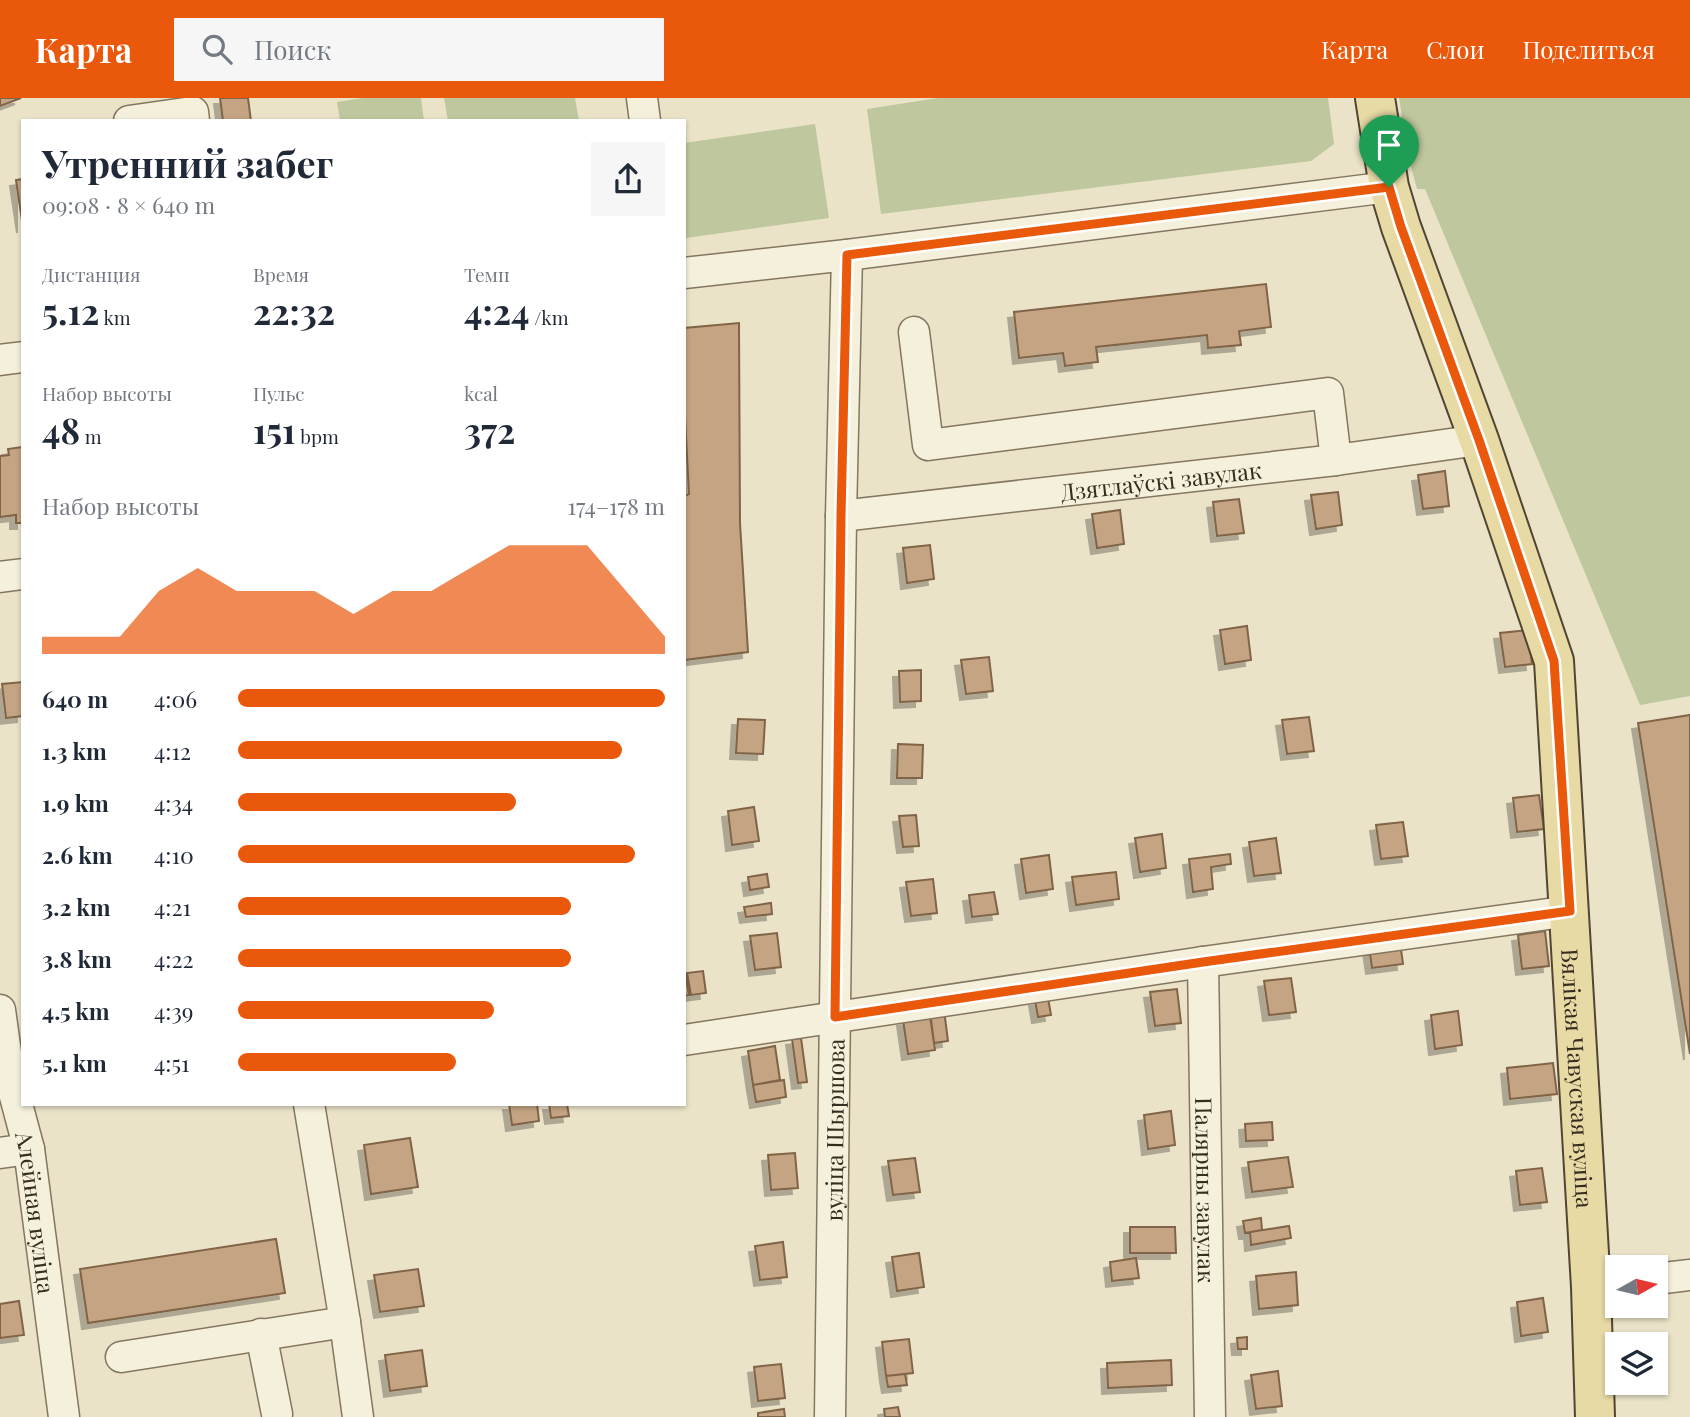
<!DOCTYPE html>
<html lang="ru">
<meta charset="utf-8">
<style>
:root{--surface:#fff;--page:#f6f6f7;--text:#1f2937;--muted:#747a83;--accent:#ea580c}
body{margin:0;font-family:"Playfair Display",serif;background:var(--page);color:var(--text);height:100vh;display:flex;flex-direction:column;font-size:26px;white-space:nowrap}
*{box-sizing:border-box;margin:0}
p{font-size:23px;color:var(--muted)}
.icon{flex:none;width:38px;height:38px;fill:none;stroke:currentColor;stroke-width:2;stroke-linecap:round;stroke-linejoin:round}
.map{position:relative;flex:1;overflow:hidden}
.side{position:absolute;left:21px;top:21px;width:665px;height:987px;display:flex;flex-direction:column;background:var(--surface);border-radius:0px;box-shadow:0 2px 5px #0004}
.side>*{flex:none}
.needle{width:46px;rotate:82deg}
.controls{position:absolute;left:1605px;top:1157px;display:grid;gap:14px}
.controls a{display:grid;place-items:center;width:63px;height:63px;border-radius:0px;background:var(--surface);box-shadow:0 2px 5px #0004;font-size:35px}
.pin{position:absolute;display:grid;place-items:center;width:60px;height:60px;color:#fff;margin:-72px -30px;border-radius:50% 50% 50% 0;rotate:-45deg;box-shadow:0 0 7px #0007}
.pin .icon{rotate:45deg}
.round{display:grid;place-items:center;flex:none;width:74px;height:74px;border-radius:0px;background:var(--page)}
.head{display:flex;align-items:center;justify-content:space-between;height:119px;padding:0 21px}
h1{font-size:38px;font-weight:700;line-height:52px}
.stats{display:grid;grid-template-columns:repeat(3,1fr);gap:10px;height:119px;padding:7px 21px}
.stats div{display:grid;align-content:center}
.stats b{font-size:35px;font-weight:700}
.stats small{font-size:19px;font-weight:400}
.stats p{font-size:19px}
.chart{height:196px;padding:14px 21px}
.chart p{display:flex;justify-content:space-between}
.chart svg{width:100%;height:126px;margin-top:7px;fill:var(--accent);opacity:.7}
ul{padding:0 21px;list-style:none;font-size:23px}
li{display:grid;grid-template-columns:112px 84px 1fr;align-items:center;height:52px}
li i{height:18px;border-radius:9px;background:var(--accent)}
header{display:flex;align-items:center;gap:42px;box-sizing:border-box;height:98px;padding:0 35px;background:var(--accent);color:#fff}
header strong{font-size:33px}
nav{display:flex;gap:38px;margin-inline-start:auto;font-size:24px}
.search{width:490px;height:63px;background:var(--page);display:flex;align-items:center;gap:18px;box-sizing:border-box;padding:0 24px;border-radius:0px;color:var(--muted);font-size:26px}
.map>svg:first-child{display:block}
.green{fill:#bec79d}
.building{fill:#c4a482;stroke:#816447;stroke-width:2;filter:url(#shadow)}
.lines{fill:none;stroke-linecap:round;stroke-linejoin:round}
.minor-casing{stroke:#84765f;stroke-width:33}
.major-casing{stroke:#524533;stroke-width:42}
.minor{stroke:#f5f0db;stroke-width:30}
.major{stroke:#e8daa5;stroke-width:38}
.route-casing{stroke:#fff;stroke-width:14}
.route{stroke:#ea580c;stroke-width:9}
.labels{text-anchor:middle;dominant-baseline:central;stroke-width:6;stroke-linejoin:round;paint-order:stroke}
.street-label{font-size:23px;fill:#362d21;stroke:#f2edd7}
</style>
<header>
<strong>Карта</strong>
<div class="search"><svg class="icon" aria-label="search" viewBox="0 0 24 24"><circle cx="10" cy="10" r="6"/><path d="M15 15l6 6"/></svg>Поиск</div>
<nav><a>Карта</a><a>Слои</a><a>Поделиться</a></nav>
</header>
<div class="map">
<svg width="1690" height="1319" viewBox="0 0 1690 1319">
<defs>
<filter id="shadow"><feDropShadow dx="-6" dy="6" stdDeviation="0" flood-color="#0004"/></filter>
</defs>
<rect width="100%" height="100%" fill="#eae3c8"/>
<path class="green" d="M363,0H421L424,23H340L337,4Z
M444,0H575L579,23H448Z
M938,0H1328L1334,46L1311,63L881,116L867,11Z
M1399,0H1690V598L1640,607L1425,91H1417L1399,23L1402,18Z
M815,26L829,120L686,140L684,126V45Z"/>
<path class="building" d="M0,0H21L0,8Z
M220,0H248L251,23H223Z
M23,81V129L16,82Z
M1266,186L1271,229L1239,233L1241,247L1208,250L1207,237L1096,249L1098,264L1065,268L1063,255L1019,260L1014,214Z
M739,225L740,425L748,554L684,562V398L689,396L684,300V230Z
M23,349V425H16V417L0,419V358L9,357L8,351Z
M1445,373L1449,408L1423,411L1418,377Z
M1338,394L1342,427L1316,431L1311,397Z
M1239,401L1244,435L1217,438L1213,404Z
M1120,412L1124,446L1097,450L1092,416Z
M930,447L934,481L907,485L903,450Z
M1247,528L1251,562L1225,566L1220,532Z
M1528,532L1532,566L1505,569L1500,535Z
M989,559L993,593L966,596L961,562Z
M921,572V603L900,604L899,573Z
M23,584V618L6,620L2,586Z
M1690,617V956L1638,625Z
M1309,619L1314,653L1287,656L1282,622Z
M738,621L765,622L763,656L736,655Z
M898,646L923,647L922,680H897Z
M1539,697L1544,731L1517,734L1513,700Z
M754,709L759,743L732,747L728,713Z
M916,717L919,748L903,749L899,718Z
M1403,724L1408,758L1381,761L1376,727Z
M1162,736L1166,770L1140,774L1135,740Z
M1276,740L1281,775L1254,778L1249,744Z
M1230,756L1231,766L1211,769L1213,791L1193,794L1189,761Z
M1049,757L1053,791L1026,795L1021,761Z
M1116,774L1119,801L1076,807L1072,779Z
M767,776L769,789L750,792L748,779Z
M933,781L937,815L911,818L906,784Z
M994,794L998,816L972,819L969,797Z
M771,805L772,816L746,819L744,809Z
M1545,833L1549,868L1522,871L1518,837Z
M777,835L781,869L755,872L750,838Z
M1400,844L1403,866L1372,870L1369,849Z
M684,869L689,897L684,898Z
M703,873L706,895L691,897L687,875Z
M1291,880L1296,914L1269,917L1264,883Z
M1177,891L1181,925L1155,928L1150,894Z
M1048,900L1051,917L1038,919L1035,902Z
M944,912L948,943L934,945L930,914Z
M1458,913L1462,947L1435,951L1431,917Z
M930,918L935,952L908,956L903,922Z
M801,940L807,984L798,985L792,941Z
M775,948L780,982L753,987L748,953Z
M1553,965L1557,996L1510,1001L1507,970Z
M784,982L786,999L756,1004L753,987Z
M509,1006H537L539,1023L512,1027Z
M549,1006H567L569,1018L551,1020Z
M1171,1013L1175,1047L1148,1051L1144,1017Z
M1272,1024L1273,1042L1246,1043L1245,1026Z
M410,1040L418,1089L371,1096L364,1047Z
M795,1055L798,1090L771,1092L768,1057Z
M1288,1059L1293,1089L1252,1094L1248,1064Z
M915,1060L920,1094L893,1097L888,1063Z
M1542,1070L1547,1104L1520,1107L1516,1073Z
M1261,1120L1262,1132L1245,1135L1243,1123Z
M1289,1128L1291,1140L1251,1147L1250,1134Z
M1130,1129H1175L1176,1155H1130Z
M276,1141L285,1195L88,1225L80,1171Z
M783,1144L787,1179L760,1182L755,1148Z
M919,1155L924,1189L897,1193L892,1159Z
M1136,1160L1139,1180L1112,1183L1110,1164Z
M418,1171L424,1208L380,1214L374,1177Z
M1296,1174L1298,1207L1259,1211L1256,1178Z
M1543,1200L1548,1234L1521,1238L1517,1204Z
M19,1203L24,1237L0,1240V1206Z
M1247,1239V1251H1238L1237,1240Z
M909,1241L913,1275L886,1278L882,1244Z
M422,1252L427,1288L390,1293L385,1257Z
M1171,1262L1172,1287L1108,1290L1107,1265Z
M781,1266L785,1300L758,1303L754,1269Z
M1278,1273L1282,1308L1256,1311L1251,1277Z
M905,1276L907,1287L888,1289L886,1278Z
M898,1309L900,1319H885L884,1311Z
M784,1311L785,1319H758V1315Z"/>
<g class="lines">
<g class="minor-casing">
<g id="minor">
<path d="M642,0L645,23"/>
<path d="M129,23L193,14L194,23"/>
<path d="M684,175L847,157L1389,89"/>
<path d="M914,234L928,347L1328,295L1336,362"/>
<path d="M0,262L23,259"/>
<path id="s1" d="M841,418L1336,362L1479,342"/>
<path d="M0,479L23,476"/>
<path id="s2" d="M1203,864L1210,1319"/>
<path id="s3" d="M0,912L9,976L29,1051L64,1319"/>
<path d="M684,942L1203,864L1570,813"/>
<path d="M309,1006L345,1224L358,1319"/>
<path d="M0,1055L29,1051"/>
<path d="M1656,1181L1690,1177"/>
<path d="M1591,1189L1617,1186"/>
<path d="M261,1236L277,1316"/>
<path d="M121,1259L345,1224"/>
<path id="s4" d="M830,1319L841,418L847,157"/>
</g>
</g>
<g class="major-casing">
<g id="major">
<path id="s5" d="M1375,0L1389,89L1401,129L1479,342L1554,563L1591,1189L1595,1319"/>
</g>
</g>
<use href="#minor" class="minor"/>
<use href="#major" class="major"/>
</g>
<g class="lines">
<g class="route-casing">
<path id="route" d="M1389,89L1401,129L1479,342L1554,563L1570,813L1203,864L835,919L841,418L847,157Z"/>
</g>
<use href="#route" class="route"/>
</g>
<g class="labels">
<g class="street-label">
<text stroke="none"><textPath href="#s1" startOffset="322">Дзятлаўскі завулак</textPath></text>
<text stroke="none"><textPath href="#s5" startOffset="1010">Вялікая Чавуская вуліца</textPath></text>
<text stroke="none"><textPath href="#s4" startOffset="287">вуліца Шыршова</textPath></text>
<text stroke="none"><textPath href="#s2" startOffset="228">Палярны завулак</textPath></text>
<text stroke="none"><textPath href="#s3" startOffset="206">Алейная вуліца</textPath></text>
</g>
</g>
</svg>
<div class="controls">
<a><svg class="needle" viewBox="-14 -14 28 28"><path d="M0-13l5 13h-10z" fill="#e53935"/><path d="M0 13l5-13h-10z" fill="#747a83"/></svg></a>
<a><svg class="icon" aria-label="layers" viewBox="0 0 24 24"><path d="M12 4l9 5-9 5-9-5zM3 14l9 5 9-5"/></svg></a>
</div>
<div class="pin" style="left:1389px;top:89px;background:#1e9e55"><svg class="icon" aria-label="arrive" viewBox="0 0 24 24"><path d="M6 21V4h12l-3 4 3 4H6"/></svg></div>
<section class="side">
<div class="head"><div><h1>Утренний забег</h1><p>09:08 · 8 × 640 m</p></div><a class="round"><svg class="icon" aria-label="share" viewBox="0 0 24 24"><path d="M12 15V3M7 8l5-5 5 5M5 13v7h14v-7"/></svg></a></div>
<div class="stats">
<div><p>Дистанция</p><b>5.12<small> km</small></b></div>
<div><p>Время</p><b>22:32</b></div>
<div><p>Темп</p><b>4:24<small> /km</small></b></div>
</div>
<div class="stats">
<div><p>Набор высоты</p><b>48<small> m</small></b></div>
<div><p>Пульс</p><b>151<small> bpm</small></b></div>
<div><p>kcal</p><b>372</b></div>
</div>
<div class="chart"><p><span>Набор высоты</span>174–178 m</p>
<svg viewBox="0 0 160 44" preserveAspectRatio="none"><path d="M0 44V38L10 38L20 38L30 22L40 14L50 22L60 22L70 22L80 30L90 22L100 22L110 14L120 6L130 6L140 6L150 22L160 38V44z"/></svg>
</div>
<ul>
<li><b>640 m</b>4:06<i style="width:100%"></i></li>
<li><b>1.3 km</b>4:12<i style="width:90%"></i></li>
<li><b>1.9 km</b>4:34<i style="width:65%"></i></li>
<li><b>2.6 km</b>4:10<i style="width:93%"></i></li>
<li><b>3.2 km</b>4:21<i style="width:78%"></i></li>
<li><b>3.8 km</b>4:22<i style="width:78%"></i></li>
<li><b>4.5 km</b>4:39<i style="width:60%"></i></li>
<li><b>5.1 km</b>4:51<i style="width:51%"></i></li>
</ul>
</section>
</div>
